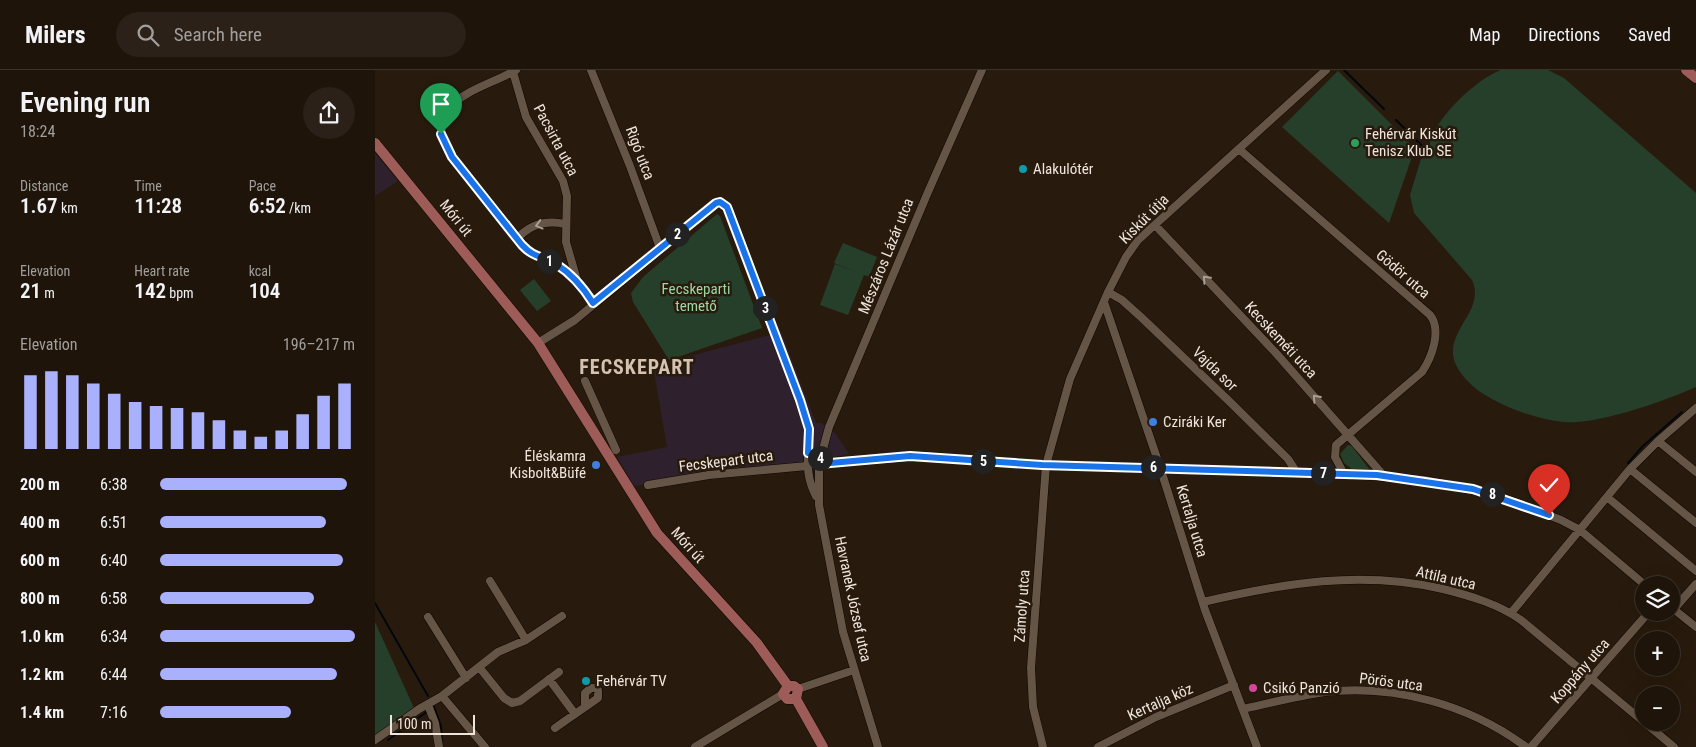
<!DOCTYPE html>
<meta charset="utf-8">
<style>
:root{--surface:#1e140a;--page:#2b2118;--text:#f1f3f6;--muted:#a19e9c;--line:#3c332b;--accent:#a9b0fc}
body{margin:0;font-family:"Roboto Condensed",sans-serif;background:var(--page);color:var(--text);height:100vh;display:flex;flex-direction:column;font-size:19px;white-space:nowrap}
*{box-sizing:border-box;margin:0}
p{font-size:16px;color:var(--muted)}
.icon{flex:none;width:28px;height:28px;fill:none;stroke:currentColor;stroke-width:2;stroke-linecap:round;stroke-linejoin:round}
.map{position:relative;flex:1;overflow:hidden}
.side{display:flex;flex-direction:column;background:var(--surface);width:375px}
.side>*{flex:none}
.controls{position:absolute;left:1260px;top:506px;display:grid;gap:10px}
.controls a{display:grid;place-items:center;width:45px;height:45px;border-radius:50%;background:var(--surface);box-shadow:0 5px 20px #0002,0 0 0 1px var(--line);font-size:25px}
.scale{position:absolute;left:15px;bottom:12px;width:85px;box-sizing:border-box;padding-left:5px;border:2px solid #efe5dc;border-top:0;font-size:14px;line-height:18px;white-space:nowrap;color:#efe5dc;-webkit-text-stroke:4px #281b0d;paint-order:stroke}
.pin{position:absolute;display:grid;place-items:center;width:42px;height:42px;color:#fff;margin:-51px -21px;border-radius:50% 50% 50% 0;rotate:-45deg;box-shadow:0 0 5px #0007}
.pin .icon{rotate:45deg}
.km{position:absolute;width:25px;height:25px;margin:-12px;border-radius:50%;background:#222;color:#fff;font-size:14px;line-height:25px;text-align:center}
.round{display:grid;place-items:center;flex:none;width:52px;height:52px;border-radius:26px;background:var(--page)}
.headline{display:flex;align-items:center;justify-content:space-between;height:85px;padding:0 20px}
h1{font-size:28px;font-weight:600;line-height:38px}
.metrics{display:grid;grid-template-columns:repeat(3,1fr);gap:8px;height:85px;padding:5px 20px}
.metrics div{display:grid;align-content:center}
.metrics b{font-size:21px;font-weight:600}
.metrics small{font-size:14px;font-weight:400}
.metrics p{font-size:14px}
.chart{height:140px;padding:10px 20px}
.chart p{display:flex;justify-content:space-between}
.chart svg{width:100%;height:90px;margin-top:5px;stroke:var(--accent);stroke-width:6}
ul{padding:0 20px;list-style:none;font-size:16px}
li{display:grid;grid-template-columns:80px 60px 1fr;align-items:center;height:38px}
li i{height:12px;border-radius:6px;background:var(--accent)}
header{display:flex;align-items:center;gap:30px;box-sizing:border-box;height:70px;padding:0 25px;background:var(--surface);border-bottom:1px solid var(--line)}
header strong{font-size:24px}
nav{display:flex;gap:28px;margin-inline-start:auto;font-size:18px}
.search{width:350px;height:45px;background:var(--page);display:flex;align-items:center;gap:12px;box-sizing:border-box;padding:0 18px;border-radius:28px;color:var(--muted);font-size:19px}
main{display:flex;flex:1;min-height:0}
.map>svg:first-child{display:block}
.industrial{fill:#2e202c}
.green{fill:#263f2b}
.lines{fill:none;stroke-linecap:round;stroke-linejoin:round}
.stream{stroke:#00070d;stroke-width:2}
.minor-casing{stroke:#110500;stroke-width:9}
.major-casing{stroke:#110500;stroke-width:11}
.minor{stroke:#655546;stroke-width:8}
.major{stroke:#9e5c58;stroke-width:10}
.oneway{stroke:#aa9d91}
.route-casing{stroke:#fff;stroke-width:10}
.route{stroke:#1a73e8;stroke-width:6}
.leisure-dot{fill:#2e9e5b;stroke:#281b0d;stroke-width:2}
.culture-dot{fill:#0f9aa8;stroke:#281b0d;stroke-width:2}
.shop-dot{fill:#3f7fe0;stroke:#281b0d;stroke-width:2}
.hotel-dot{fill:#d1479c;stroke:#281b0d;stroke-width:2}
.labels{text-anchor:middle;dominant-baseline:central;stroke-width:5;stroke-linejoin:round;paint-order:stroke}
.poi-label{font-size:15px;fill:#efe5dc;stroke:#281b0d;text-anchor:start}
.street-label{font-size:15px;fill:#efe5dc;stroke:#281b0d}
.park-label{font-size:15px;fill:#99d9a4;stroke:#281b0d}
.district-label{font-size:20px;font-weight:bold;letter-spacing:1px;fill:#d5c2b1;stroke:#281b0d}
</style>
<header>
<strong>Milers</strong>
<div class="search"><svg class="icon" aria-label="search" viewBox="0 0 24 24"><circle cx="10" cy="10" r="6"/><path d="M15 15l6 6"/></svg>Search here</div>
<nav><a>Map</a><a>Directions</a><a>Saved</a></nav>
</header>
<main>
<section class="side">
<div class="headline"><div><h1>Evening run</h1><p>18:24</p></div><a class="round"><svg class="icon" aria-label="share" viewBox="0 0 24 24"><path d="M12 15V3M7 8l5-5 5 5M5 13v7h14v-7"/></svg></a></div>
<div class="metrics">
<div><p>Distance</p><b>1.67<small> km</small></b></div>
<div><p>Time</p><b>11:28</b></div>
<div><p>Pace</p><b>6:52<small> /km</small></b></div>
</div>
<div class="metrics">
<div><p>Elevation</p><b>21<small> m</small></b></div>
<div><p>Heart rate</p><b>142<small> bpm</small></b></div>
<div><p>kcal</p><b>104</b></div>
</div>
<div class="chart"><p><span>Elevation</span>196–217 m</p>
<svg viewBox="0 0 160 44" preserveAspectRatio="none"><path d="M5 44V8M15 44V6M25 44V8M35 44V12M45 44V17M55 44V21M65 44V23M75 44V24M85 44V26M95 44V30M105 44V35M115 44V38M125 44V35M135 44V27M145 44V18M155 44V12"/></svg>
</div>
<ul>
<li><b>200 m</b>6:38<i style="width:96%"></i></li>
<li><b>400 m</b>6:51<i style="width:85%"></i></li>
<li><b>600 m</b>6:40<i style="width:94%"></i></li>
<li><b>800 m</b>6:58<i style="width:79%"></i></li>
<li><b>1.0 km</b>6:34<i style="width:100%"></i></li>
<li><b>1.2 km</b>6:44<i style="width:91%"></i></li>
<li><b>1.4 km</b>7:16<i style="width:67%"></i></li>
</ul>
</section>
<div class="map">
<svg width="1321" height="677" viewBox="0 0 1321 677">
<rect width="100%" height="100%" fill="#281b0d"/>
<path class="industrial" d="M0,83L23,111L0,126Z
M406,262L441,353H446L460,363L474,384L427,393L259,416L242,387L292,377L278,296Z"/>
<path class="green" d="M1126,0H1173L1189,8L1321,123V317C1290,331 1222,355 1189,352C1161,349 1130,338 1107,323C1095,315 1079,299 1078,284C1076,257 1110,238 1097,210L1039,143L1035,125L1046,89L1055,83C1055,79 1054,76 1055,72C1062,47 1101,9 1126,0Z
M963,1L1040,78L1014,153L907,57Z
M342,144L345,146L387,258L294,290L258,232L256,223L268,207Z
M468,173L502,187L494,207L489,205L473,245L445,235L460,194L481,202L459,193Z
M159,209L176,231L162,241L145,220Z
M973,375L977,376L994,399H977L969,393L965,384Z
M0,552L39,638L0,665Z"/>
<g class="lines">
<path class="stream" d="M969,0L1009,39
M1021,50L1055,84
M1253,393L1268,376L1307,342
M0,533L53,626
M59,637L66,656L67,675
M13,670L53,641"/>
<g class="minor-casing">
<path id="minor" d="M141,0C107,20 40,31 77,87L154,182L181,194L202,210L218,233
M216,0L255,96L285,178
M138,2L151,47L188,111L192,126L191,172L202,210
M864,79L1055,245C1067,260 1057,287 1047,302L961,375L960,387L969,404
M780,155L900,282L1009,406
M142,169C155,154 171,150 190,154
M733,222L747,230L767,248L855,332L913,389L922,403
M729,232L785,397L830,540L882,677
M163,273L200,250L336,137L345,132L352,137L355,142L431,349C439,378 425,396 441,426
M210,311L241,380
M1283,371L1321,402
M444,394L547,386L667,395L969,404L1049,410L1121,425L1186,450L1205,460L1270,515
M1255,399L1321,453
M273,415L334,405L432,396
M1232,427L1321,501
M115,511L151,570
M828,532C909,513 986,500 1068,519C1096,526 1123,534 1146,550L1269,652
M1296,537L1321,557
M1299,539L1321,514
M1136,543L1255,399L1283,371L1321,338
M53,547L91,608
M104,597L129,628L137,633L145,631L184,602
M174,609L200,644
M423,619L479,600
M67,626L110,677
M53,635L60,653L64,677
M868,639C895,633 922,626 950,622C1020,614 1095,635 1151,677
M1269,652L1299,677
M180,658C194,648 209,638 223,628V620L220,618H216L210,623V637
M0,670L44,639L67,626L123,582L151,570L187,546
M320,677L408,624
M503,677L468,562L444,435V394L454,357L553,122L607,0
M668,677L658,637L656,598L671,395L695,309L733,222L751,187L763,170L951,0
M723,677L781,647L859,615
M1156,677L1274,542"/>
</g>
<g class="major-casing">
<path id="major" d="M1311,0L1321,8
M0,73L163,273L282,463L382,573L413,616
M413,616L408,624L412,629H421
M413,616H419L423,619L421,629
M421,629L448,677"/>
</g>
<use href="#minor" class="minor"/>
<use href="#major" class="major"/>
</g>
<defs><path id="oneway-chevron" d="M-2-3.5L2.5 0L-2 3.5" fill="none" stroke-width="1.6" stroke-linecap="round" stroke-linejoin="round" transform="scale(1.25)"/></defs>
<g class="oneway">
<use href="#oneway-chevron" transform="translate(164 155) rotate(165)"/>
<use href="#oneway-chevron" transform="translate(831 209) rotate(-133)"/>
<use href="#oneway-chevron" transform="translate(941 328) rotate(-132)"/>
</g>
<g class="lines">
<g class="route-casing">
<path id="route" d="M66,64L77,87L147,175C159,188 168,186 181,194C197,204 208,217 218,233L341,133L345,132L352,137L425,330L434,359L433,383L446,384L444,394L535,386L667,395L1002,405L1098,419L1174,445"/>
</g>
<use href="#route" class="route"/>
</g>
<circle class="leisure-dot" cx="980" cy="73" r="5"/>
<g class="culture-dot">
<circle cx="648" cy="99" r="5"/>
<circle cx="211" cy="611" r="5"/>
</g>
<g class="shop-dot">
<circle cx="778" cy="352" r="5"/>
<circle cx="221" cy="395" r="5"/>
</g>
<circle class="hotel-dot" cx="878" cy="618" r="5"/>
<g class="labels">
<g class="poi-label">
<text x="990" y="64">Fehérvár Kiskút<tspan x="990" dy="17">Tenisz Klub SE</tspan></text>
<text x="658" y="99">Alakulótér</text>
<text x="788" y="352">Cziráki Ker</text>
<text x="211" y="386" text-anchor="end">Éléskamra<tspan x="211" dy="17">Kisbolt&amp;Büfé</tspan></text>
<text x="221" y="611">Fehérvár TV</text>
<text x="888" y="618">Csikó Panzió</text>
</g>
<g class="street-label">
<text transform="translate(181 70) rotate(62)">Pacsirta utca</text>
<text transform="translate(265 83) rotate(69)">Rigó utca</text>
<text transform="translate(81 148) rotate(51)">Móri út</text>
<text transform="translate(769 149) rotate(-45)">Kiskút útja</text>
<text transform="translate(511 186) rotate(-68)">Mészáros Lázár utca</text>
<text transform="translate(1028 204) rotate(41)">Gödör utca</text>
<text transform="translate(906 270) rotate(47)">Kecskeméti utca</text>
<text transform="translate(840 299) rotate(44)">Vajda sor</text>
<text transform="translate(351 391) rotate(-7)">Fecskepart utca</text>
<text transform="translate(817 451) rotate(73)">Kertalja utca</text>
<text transform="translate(313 475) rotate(48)">Móri út</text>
<text transform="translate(1071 508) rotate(13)">Attila utca</text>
<text transform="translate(478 529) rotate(78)">Havranek József utca</text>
<text transform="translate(647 536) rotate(-86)">Zámoly utca</text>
<text transform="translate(1205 601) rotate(-49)">Koppány utca</text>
<text transform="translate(1016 612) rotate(7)">Pörös utca</text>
<text transform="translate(785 632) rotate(-24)">Kertalja köz</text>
</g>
<g class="park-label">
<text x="321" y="219">Fecskeparti<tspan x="321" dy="17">temető</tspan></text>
</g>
<g class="district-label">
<text x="262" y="297">FECSKEPART</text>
</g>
</g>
</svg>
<div class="controls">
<a><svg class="icon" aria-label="layers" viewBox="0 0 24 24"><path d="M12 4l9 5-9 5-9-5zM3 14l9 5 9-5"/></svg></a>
<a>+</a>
<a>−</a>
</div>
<div class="scale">100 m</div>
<div class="pin" style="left:66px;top:64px;background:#1e9e55"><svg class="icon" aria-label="arrive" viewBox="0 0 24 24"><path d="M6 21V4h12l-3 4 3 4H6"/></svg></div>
<div class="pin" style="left:1174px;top:445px;background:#d93025"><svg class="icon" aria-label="check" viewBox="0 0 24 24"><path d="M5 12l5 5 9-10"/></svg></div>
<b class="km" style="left:174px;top:191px">1</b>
<b class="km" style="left:302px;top:164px">2</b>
<b class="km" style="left:390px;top:238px">3</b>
<b class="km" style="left:445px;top:388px">4</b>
<b class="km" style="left:608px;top:391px">5</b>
<b class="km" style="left:778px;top:397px">6</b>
<b class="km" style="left:948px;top:403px">7</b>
<b class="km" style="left:1117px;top:424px">8</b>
</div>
</main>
